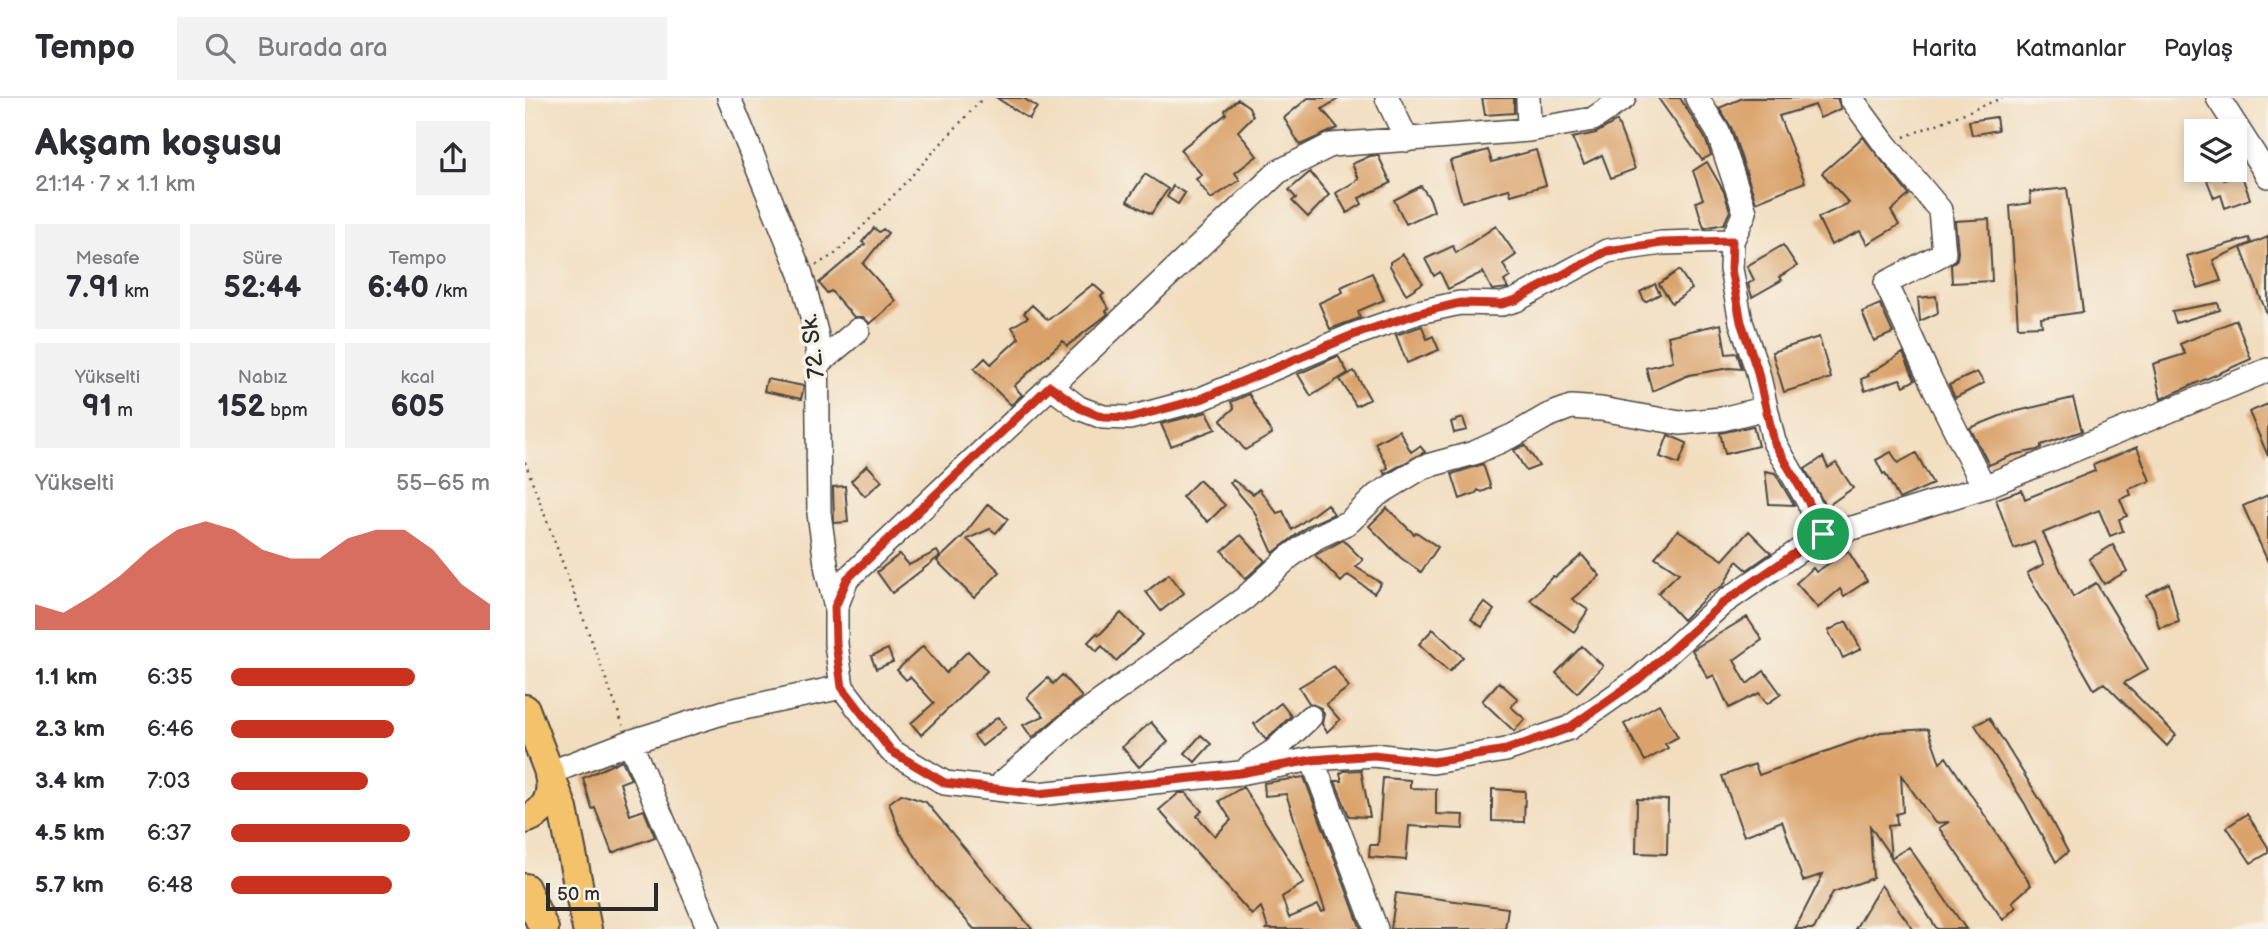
<!DOCTYPE html>
<html lang="tr">
<meta charset="utf-8">
<style>
:root{--surface:#fff;--page:#f2f2f3;--text:#2b2b33;--muted:#7c7c81;--line:#e1e1e2;--accent:#c8321e}
body{margin:0;font-family:"Balsamiq Sans",sans-serif;background:var(--page);color:var(--text);height:100vh;display:flex;flex-direction:column;font-size:26px;white-space:nowrap}
*{box-sizing:border-box;margin:0}
p{font-size:23px;color:var(--muted)}
.icon{flex:none;width:38px;height:38px;fill:none;stroke:currentColor;stroke-width:2;stroke-linecap:round;stroke-linejoin:round}
.map{position:relative;flex:1;overflow:hidden}
.side{display:flex;flex-direction:column;background:var(--surface);width:525px}
.side>*{flex:none}
.tools{position:absolute;left:1659px;top:21px;display:grid;gap:14px}
.tools a{display:grid;place-items:center;width:63px;height:63px;border-radius:0px;background:var(--surface);box-shadow:0 4px 10px #0003;font-size:35px}
.scale{position:absolute;left:21px;bottom:18px;width:112px;box-sizing:border-box;padding-left:7px;border:4px solid #2b2b2b;border-top:0;font-size:19px;line-height:24px;white-space:nowrap;color:#2b2b2b;-webkit-text-stroke:5px #f7f3e8;paint-order:stroke}
.pin{position:absolute;display:grid;place-items:center;width:60px;height:60px;color:#fff;margin:-30px;border:4px solid #fff;border-radius:50%;box-shadow:0 2px 7px #0007}
.round{display:grid;place-items:center;flex:none;width:74px;height:74px;border-radius:0px;background:var(--page)}
.headline{display:flex;align-items:center;justify-content:space-between;height:119px;padding:0 35px}
h1{font-size:38px;font-weight:600;line-height:52px}
.figures{display:grid;grid-template-columns:repeat(3,1fr);gap:10px;height:119px;padding:7px 35px}
.figures div{display:grid;align-content:center;border-radius:0px;background:var(--page);text-align:center}
.figures b{font-size:30px;font-weight:600}
.figures small{font-size:19px;font-weight:400}
.figures p{font-size:19px}
.chart{height:196px;padding:14px 35px}
.chart p{display:flex;justify-content:space-between}
.chart svg{width:100%;height:126px;margin-top:7px;fill:var(--accent);opacity:.7}
ul{padding:0 35px;list-style:none;font-size:23px}
li{display:grid;grid-template-columns:112px 84px 1fr;align-items:center;height:52px}
li i{height:18px;border-radius:9px;background:var(--accent)}
header{display:flex;align-items:center;gap:42px;box-sizing:border-box;height:98px;padding:0 35px;background:var(--surface);border-bottom:2px solid var(--line)}
header strong{font-size:33px}
nav{display:flex;gap:38px;margin-inline-start:auto;font-size:24px}
.search{width:490px;height:63px;background:var(--page);display:flex;align-items:center;gap:18px;box-sizing:border-box;padding:0 24px;border-radius:0px;color:var(--muted);font-size:26px}
main{display:flex;flex:1;min-height:0}
.map>svg:first-child{display:block}
.building{fill:#daa26a}
.lines{fill:none;stroke-linecap:round;stroke-linejoin:round}
.minor-casing{stroke:#494641;stroke-width:26}
.major-casing{stroke:#494641;stroke-width:32}
.path{stroke:#494641;stroke-width:2.5;stroke-dasharray:2 5;stroke-linecap:butt}
.minor{stroke:#fff;stroke-width:23}
.major{stroke:#f3c26a;stroke-width:28}
.route-casing{stroke:#fff;stroke-width:14}
.route{stroke:#c8321e;stroke-width:9}
.labels{text-anchor:middle;dominant-baseline:central;stroke-width:7;stroke-linejoin:round;paint-order:stroke}
.street-label{font-size:23px;fill:#2b2b2b;stroke:#f7f3e8}
</style>
<header>
<strong>Tempo</strong>
<div class="search"><svg class="icon" aria-label="search" viewBox="0 0 24 24"><circle cx="10" cy="10" r="6"/><path d="M15 15l6 6"/></svg>Burada ara</div>
<nav><a>Harita</a><a>Katmanlar</a><a>Paylaş</a></nav>
</header>
<main>
<section class="side">
<div class="headline"><div><h1>Akşam koşusu</h1><p>21:14 · 7 × 1.1 km</p></div><a class="round"><svg class="icon" aria-label="share" viewBox="0 0 24 24"><path d="M12 15V3M7 8l5-5 5 5M5 13v7h14v-7"/></svg></a></div>
<div class="figures">
<div><p>Mesafe</p><b>7.91<small> km</small></b></div>
<div><p>Süre</p><b>52:44</b></div>
<div><p>Tempo</p><b>6:40<small> /km</small></b></div>
</div>
<div class="figures">
<div><p>Yükselti</p><b>91<small> m</small></b></div>
<div><p>Nabız</p><b>152<small> bpm</small></b></div>
<div><p>kcal</p><b>605</b></div>
</div>
<div class="chart"><p><span>Yükselti</span>55–65 m</p>
<svg viewBox="0 0 160 44" preserveAspectRatio="none"><path d="M0 44V35L10 38L20 32L30 25L40 16L50 9L60 6L70 9L80 16L90 19L100 19L110 12L120 9L130 9L140 16L150 28L160 35V44z"/></svg>
</div>
<ul>
<li><b>1.1 km</b>6:35<i style="width:71%"></i></li>
<li><b>2.3 km</b>6:46<i style="width:63%"></i></li>
<li><b>3.4 km</b>7:03<i style="width:53%"></i></li>
<li><b>4.5 km</b>6:37<i style="width:69%"></i></li>
<li><b>5.7 km</b>6:48<i style="width:62%"></i></li>
</ul>
</section>
<div class="map">
<svg width="1743" height="831" viewBox="0 0 1743 831">
<rect width="100%" height="100%" fill="#f7f3e8"/>
<filter id="ink" filterUnits="userSpaceOnUse"><feTurbulence type="fractalNoise" baseFrequency=".0143" numOctaves="2"/><feDisplacementMap in="SourceGraphic" scale="14" xChannelSelector="R" yChannelSelector="G"/><feConvolveMatrix kernelMatrix="1 2 1 2 8 2 1 2 1" color-interpolation-filters="sRGB"/></filter>
<filter id="wash" filterUnits="userSpaceOnUse"><feTurbulence type="fractalNoise" baseFrequency=".00686" numOctaves="4" result="noise"/><feDisplacementMap in="SourceGraphic" scale="28" xChannelSelector="R" yChannelSelector="G"/><feGaussianBlur stdDeviation="1.57" result="paint"/><feColorMatrix in="noise" values="0 0 0 0 0 0 0 0 0 0 0 0 0 0 0 0 0 1.4 0 .05"/><feComposite in="paint" operator="in"/></filter>
<g filter="url(#wash)">
<rect width="100%" height="100%" fill="#f2ddbf"/>
<g id="blocks">
<path class="building" d="M472,0H498L512,9L504,21Z
M783,0H815L797,11L813,30L775,47L759,20Z
M957,0H989V15L960,17Z
M1133,0H1155L1180,40L1186,57L1177,62Z
M1218,0H1312L1316,11L1295,20L1290,7L1254,18L1280,84L1231,104L1206,29L1194,10Z
M713,1L724,9L728,18L713,33L732,58L710,75L715,82L686,101L671,81L677,77L655,52L701,16L700,12Z
M1471,19L1473,32L1447,37L1444,23Z
M1092,23L1110,71L1086,80L1077,57L1059,66L1047,40L1071,35Z
M1338,39L1384,97L1366,113L1374,127L1342,146L1335,133L1306,147L1293,120L1324,105L1297,75Z
M963,52L967,64L1011,52L1021,87L986,97L984,91L937,104L925,63Z
M853,57L866,85L834,100L837,106L822,115L811,95L834,81L827,66L845,58Z
M1182,64L1199,94L1205,113L1199,126L1179,130L1171,104L1178,101L1168,73Z
M785,74L804,97L783,119L767,103L771,100L764,92Z
M1716,75L1725,101L1700,110L1696,97L1689,100L1682,82L1697,76L1699,82Z
M620,76L643,91L626,116L602,103Z
M648,88L660,95L653,106L642,99Z
M896,88L905,101L909,113L881,126L869,102Z
M1542,90L1558,214L1516,220L1517,228L1493,229L1485,108L1506,105L1505,94Z
M1464,121L1467,183L1427,185L1426,167L1432,161L1433,154L1430,123Z
M971,128L991,157L978,166L985,179L979,183L983,190L967,192L958,174L923,191L915,174L909,178L900,161L928,148L931,155Z
M349,130L354,134L358,131L363,135L338,166L371,203L345,226L338,219H329L306,193L302,195L294,185L340,146L337,144Z
M1743,139V216H1742L1716,150Z
M1724,140L1726,145L1688,162L1696,183L1673,190L1662,158Z
M1258,147L1272,168L1254,179L1257,182L1227,199L1223,186L1229,182L1222,168Z
M878,156L898,185L881,196L865,168V164Z
M1154,172L1167,191L1147,205L1134,186Z
M847,175L859,202L833,213L835,220L805,231L794,205L818,194L816,189Z
M568,186L579,196L576,198L584,211L581,213L583,216L542,248L538,243L489,288L497,297L486,307L449,271L460,260L466,266L494,240L487,229L503,219L499,215L507,207L523,222Z
M1130,186L1135,196L1120,204L1115,194Z
M1411,198L1413,215L1395,223L1393,200Z
M1693,205L1695,212L1651,225L1647,213Z
M1355,206L1368,235L1349,243L1337,214Z
M1711,222L1726,261L1636,301L1628,266L1660,256L1655,246Z
M1196,226L1201,256L1212,255L1217,271L1204,270L1164,277L1127,293L1121,270L1148,263L1143,238Z
M897,228L902,241L908,238L914,252L882,265L871,237Z
M1294,239L1306,280L1259,294L1247,254Z
M1378,255L1390,282L1379,288L1375,281L1340,293L1336,281L1344,278L1343,276Z
M813,258L823,275L786,298L773,276Z
M829,273L845,301L831,308L815,281Z
M1452,274L1459,285L1430,300L1424,287Z
M242,281L279,288L276,301L239,293Z
M724,296L747,336L720,352L696,322L709,310L706,304Z
M1548,300L1557,333L1516,347V350L1512,352L1488,357L1464,367L1445,330L1480,316Z
M1743,306V358L1724,314Z
M682,314L691,331L646,348L636,326Z
M938,320L942,332L929,335L926,324Z
M1228,328L1233,348L1200,356L1195,335Z
M874,332L886,354L895,348L900,354L860,376L858,373L863,370L850,345Z
M1143,337L1162,345L1154,366L1135,359Z
M1000,347L1014,368L1001,373L989,352Z
M1612,349L1625,383L1604,391L1606,397L1595,401L1602,418L1594,421L1598,433L1585,438L1574,412L1518,435L1548,499L1571,485L1623,571L1599,585L1651,637L1642,648L1579,585L1569,591L1502,475L1519,466L1509,444L1489,451L1471,401L1497,392L1500,401L1570,373L1568,367Z
M1366,354L1373,365L1391,355L1408,386L1374,401L1360,375L1358,376L1351,362Z
M1298,359L1303,370L1311,365L1328,390L1301,409L1280,371Z
M958,366L966,390L957,394L953,392L951,395L935,401L927,376Z
M342,367L357,383L340,398L326,383Z
M1240,373L1250,375L1269,407L1244,406Z
M674,382L700,407L683,424L657,399Z
M708,382L728,396L734,391L752,415L758,413L767,432L802,406L809,416L784,427L748,455L729,413L705,385Z
M320,388L323,424L309,425L308,389Z
M1743,397V464L1718,408Z
M463,406L483,421L471,435L465,431L442,441L475,474L449,500L412,463L438,438Z
M862,410L889,436L891,434L913,449L896,474L876,460L844,428Z
M1153,432L1198,462L1224,433L1246,455L1222,472L1212,463L1198,488L1185,495L1158,522L1133,495L1154,475L1130,459Z
M716,437L740,463L720,481L697,453Z
M818,442L838,462L831,469L856,485L849,495L823,477L816,484L790,457Z
M1588,447L1602,473L1579,486L1564,461Z
M412,453L415,458L367,495L352,474L375,456L384,467Z
M1323,453L1342,483L1319,498L1315,491L1293,510L1271,485L1288,470L1291,474Z
M1057,457L1075,478L1047,501L1063,512L1049,534L1005,502L1028,478L1030,479Z
M644,476L659,495L636,513L621,494Z
M1644,485L1654,524L1634,530L1629,510L1621,497Z
M959,504L969,512L957,529L946,521Z
M596,515L618,537L591,563L577,548L572,553L563,544L572,535L574,537Z
M1222,519L1237,542L1209,562L1222,586L1239,573L1256,596L1242,606L1234,595L1204,610L1189,577L1183,580L1167,552Z
M1321,523L1336,551L1318,560L1303,533Z
M908,531L938,559L924,574L894,546Z
M398,548L421,575L443,553L462,573L396,637L386,625L409,605L385,579L381,582L372,572Z
M1057,548L1078,568L1052,595L1031,575Z
M363,551L368,564L351,571L346,558Z
M809,568L824,589L801,606L815,622L802,634L797,626L799,616L796,610L784,605L774,589Z
M537,577L557,599L507,640L498,627L519,618L502,599L523,580L528,586Z
M974,584L993,601L986,609L1000,621L989,633L957,603Z
M756,605L766,618L741,642L729,626Z
M1134,606L1153,639L1140,646L1143,650L1120,663L1099,626Z
M473,619L481,629L457,648L449,638Z
M1464,620L1517,705L1543,754L1531,764L1500,706L1450,627Z
M626,624L643,644L614,669L597,649Z
M1403,631L1415,665L1421,659L1506,787L1487,804L1491,809L1478,822L1414,730L1424,724L1410,725L1376,677L1378,714L1371,716L1372,727L1363,728L1366,759L1345,728L1348,780L1308,794L1289,831H1270L1298,776L1278,783L1257,723L1219,738L1197,678L1230,666L1234,677L1356,634Z
M676,637L686,646L670,664L660,655Z
M97,662L106,681L95,685L105,717L119,712L130,739L87,755L70,710L67,711L58,680Z
M836,672L845,719L824,718L810,683H817L815,676L819,673Z
M779,679L836,831H740L743,830L736,809L727,817L634,712L654,695H661L677,713L672,718L690,738L706,722L694,703L718,689L779,785L757,799L764,820L793,807L797,814L800,812L761,696L740,698L739,685Z
M858,680L885,682V690L911,691V716L939,717L938,731L884,728L881,762L844,759L845,747H853Z
M967,691L1000,693L999,724L967,723Z
M376,696L401,704L507,831H449L411,789L375,735L364,705Z
M1112,701L1143,702L1142,756L1111,755Z
M1722,716L1743,749V755L1726,765L1702,729Z
M1384,749L1424,807L1441,831H1412L1366,760Z
M1356,787L1388,831H1330Z
M871,795L983,810L980,831H866Z"/>
</g>
</g>
<g filter="url(#ink)">
<use href="#blocks" fill-opacity="0" stroke="#494641" stroke-width="2"/>
<g class="lines">
<g class="minor-casing">
<path id="minor" d="M204,0L276,176L292,238L294,415L302,473L311,509
M862,0L882,42
M1003,0L1004,32
M1099,0L1068,21L1004,32L806,47L753,74L322,481L311,509V546L317,589L366,653L420,685L513,696L715,675L787,661L849,657L908,664L981,652L1044,630L1114,581L1198,505L1298,436L1331,429L1459,389L1743,272
M1172,0L1193,34L1220,114L1207,143L1206,171L1216,224L1232,271L1249,344L1283,403L1298,436
M1326,0L1359,45L1415,112L1419,155L1361,185L1406,283L1459,389
M1693,0L1743,78
M293,266L333,232
M525,288L554,310L578,319L605,320L676,301L828,237L894,214L935,205L977,206L991,202L1082,153L1137,145L1207,143
M105,644L184,831
M787,661L851,831
M724,669L749,653L785,619
M24,675L105,644L200,614L317,589
M475,691L478,684L548,623L720,500L764,459L792,439L824,424L852,397L898,369L949,355L989,337L1022,318L1046,309L1076,311L1155,325L1197,321L1241,310"/>
</g>
<g class="major-casing">
<path id="major" d="M0,611L38,711L62,831
M0,721C20,715 29,698 24,677
M0,790L19,831"/>
</g>
<path class="path" d="M1379,39L1477,0
M291,167L310,156L366,100L458,0
M0,364L98,627"/>
<use href="#minor" class="minor"/>
<use href="#major" class="major"/>
</g>
</g>
<g class="lines" filter="url(#ink)">
<g class="route-casing">
<path id="route" d="M1207,143L1206,171L1216,224L1232,271L1249,344L1283,403L1298,436L1198,505L1114,581L1044,630L981,652L908,664L849,657L787,662L715,675L513,696L420,685L366,653L317,589L311,546L310,509L322,481L525,288L555,310L578,319L605,320L676,301L828,237L894,215L935,205L977,206L991,202L1082,153L1137,145Z"/>
</g>
<use href="#route" class="route"/>
</g>
<g class="labels">
<g class="street-label">
<text transform="translate(288 248) rotate(-97)">72. Sk.</text>
</g>
</g>
</svg>
<div class="tools">
<a><svg class="icon" aria-label="layers" viewBox="0 0 24 24"><path d="M12 4l9 5-9 5-9-5zM3 14l9 5 9-5"/></svg></a>
</div>
<div class="scale">50 m</div>
<div class="pin" style="left:1298px;top:436px;background:#1e9e55"><svg class="icon" aria-label="arrive" viewBox="0 0 24 24"><path d="M6 21V4h12l-3 4 3 4H6"/></svg></div>
</div>
</main>
